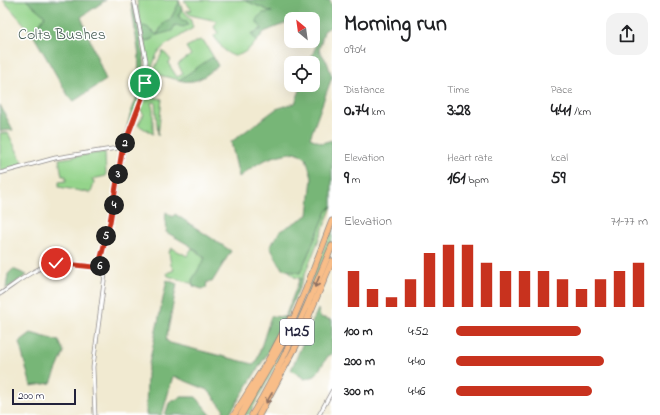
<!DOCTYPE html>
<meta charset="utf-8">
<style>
:root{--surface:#fff;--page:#f2f2f2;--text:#202124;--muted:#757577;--accent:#c8321e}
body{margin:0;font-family:"Indie Flower",sans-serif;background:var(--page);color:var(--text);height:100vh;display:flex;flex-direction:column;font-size:15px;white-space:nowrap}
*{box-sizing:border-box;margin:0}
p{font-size:13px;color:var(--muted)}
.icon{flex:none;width:22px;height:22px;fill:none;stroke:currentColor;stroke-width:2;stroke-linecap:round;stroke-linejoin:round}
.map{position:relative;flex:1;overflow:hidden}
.sheet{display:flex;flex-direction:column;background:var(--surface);width:328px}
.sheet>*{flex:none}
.needle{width:26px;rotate:331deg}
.buttons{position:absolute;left:284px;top:12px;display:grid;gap:8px}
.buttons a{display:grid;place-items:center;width:36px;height:36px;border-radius:8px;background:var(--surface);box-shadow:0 4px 16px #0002;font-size:20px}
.scale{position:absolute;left:12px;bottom:10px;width:64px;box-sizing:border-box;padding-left:4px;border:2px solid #22223b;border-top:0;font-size:11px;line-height:14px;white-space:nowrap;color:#22223b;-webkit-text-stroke:3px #fff;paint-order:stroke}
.pin{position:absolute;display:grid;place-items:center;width:34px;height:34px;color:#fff;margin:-17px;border:2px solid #fff;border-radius:50%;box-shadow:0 1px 4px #0007}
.km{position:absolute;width:20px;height:20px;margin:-10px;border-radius:50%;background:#222;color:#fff;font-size:11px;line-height:20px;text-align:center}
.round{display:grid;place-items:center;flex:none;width:42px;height:42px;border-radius:12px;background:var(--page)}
.head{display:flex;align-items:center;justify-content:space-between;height:68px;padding:0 12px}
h1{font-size:22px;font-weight:700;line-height:30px}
.stats{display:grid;grid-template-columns:repeat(3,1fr);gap:6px;height:68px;padding:4px 12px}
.stats div{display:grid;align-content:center}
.stats b{font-size:17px;font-weight:700}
.stats small{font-size:11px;font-weight:400}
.stats p{font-size:11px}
.chart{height:112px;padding:8px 12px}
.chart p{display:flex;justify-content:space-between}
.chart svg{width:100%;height:72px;margin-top:4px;stroke:var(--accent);stroke-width:6}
ul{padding:0 12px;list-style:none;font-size:13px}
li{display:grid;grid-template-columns:64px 48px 1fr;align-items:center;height:30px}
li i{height:10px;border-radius:5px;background:var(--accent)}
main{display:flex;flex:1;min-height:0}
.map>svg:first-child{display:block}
.green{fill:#94d48b;stroke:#5b7b63}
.forest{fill:#77b677;stroke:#4c6c59}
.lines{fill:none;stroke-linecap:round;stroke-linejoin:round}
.minor-casing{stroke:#8a8686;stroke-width:4.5}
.highway-casing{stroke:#8a8686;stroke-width:7}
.minor{stroke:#fff;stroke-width:3}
.highway{stroke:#f8bd88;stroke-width:5.5}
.oneway{stroke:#8d7062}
.route-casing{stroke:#fff;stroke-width:8}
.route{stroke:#c8321e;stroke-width:5}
.labels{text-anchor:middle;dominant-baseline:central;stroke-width:3;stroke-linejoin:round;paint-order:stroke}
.shield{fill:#fff;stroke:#646476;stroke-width:1}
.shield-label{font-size:15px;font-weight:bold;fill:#22223b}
.park-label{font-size:16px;fill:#4a6057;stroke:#fff}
</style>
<main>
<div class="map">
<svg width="332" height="415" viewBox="0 0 332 415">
<rect width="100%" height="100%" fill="#fff"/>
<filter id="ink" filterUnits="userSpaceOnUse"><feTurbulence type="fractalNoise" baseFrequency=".025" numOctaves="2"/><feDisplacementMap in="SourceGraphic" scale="8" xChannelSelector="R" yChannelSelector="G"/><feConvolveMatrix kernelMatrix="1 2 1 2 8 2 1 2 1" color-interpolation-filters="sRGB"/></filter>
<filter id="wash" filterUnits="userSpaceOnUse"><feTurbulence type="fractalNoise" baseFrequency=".012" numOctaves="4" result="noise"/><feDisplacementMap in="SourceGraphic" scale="16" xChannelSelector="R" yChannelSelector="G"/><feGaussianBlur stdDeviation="0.9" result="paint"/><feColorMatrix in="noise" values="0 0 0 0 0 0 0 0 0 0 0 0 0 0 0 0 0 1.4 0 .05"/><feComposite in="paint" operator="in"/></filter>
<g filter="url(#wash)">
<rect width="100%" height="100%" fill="#f1ead1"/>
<path class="green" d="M3,0H26L46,16L32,33Z
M137,0H178L179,3L170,20L164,23L157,34L182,20L178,15L182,9L190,18L193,28L164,46L157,54L152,67L148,69L145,42L154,38V32L140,25Z
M184,0H244L272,12L262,29L251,34L257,41C237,62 229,60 214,36L218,33L214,27L217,21L190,15L186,10L187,11L192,10Z
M200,40L205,43L214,58L179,80L159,75L154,70L163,51L171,60L168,63L177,77L183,74L178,64L191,55L186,47Z
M144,95L162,99L158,136L155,102L151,103L153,109V134L138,125L144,114L141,111V104Z
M0,133H8L24,165L0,171Z
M105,152L106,176L92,179L94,182L91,193L59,187V182L66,181V176H62L59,159Z
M332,206L303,279L294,277L289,271L300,273L327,211Z
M332,228V238L289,342L249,414L244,415L264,382L292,330Z
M172,248L187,256L192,248L205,259L192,280L193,284L168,276L167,273L174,270L171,265L169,252Z"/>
<path class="forest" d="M26,0H106L81,17L106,80L74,101L69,97L32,33L45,16Z
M179,0L182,9L178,16L182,20L187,21L188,25L183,27L175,25L172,31L157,35L154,38L144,42L140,25L147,27L157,35L164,23L170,20L179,3Z
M244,0H330L332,7V26L324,31L319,50L327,62L332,77L310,138L322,143L332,140V206L327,211L300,273L282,269L270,247L280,231L308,215L312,178L306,158L296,152C269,156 260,161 239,177L231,142L276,109L295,103L302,85H313V63H309L316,46L313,19H291V21L264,32L257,41L251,34L262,29L257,22V18L263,13L272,12Z
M131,3H132C138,28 147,56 144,82C141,104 130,125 123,146L120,145L123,143L130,115L137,97L138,77L139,56Z
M211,58H214L218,66C205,76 196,85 179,80Z
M0,105L13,130L0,131Z
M166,212L173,217L175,214L231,251L212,282H207L206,288L202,289L193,286L192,280L205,258L189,245L166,232C168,225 164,221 166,212Z
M13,269L27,275L6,289L8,274Z
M300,278L303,279L279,335L229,415H221L224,410L208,390L173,376L162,415H146L147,373L167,280L177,284L166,340L170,343L253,364L256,363L271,316L285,317Z
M318,309L320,317L332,320V354L328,356L315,376L305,379L291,370Z
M31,333L59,341L64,352L51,383L31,386L19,342Z
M181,397H196L211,415H165L169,403Z"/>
</g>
<g filter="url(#ink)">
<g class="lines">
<g class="minor-casing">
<path id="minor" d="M0,173L55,158L124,147
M0,294C18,282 34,268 55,263L97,267L102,265
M95,415L93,367L105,274L101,257L113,211L123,151L142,98L145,83L146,60L134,0
M319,415L332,391"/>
</g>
<g class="highway-casing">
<path id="highway" d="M234,415L269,359L290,319
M241,415L284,341L306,289L332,221
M252,415C285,361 308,304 332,246
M259,415L296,346L332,261"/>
</g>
<use href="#minor" class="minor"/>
<use href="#highway" class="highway"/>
</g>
<defs><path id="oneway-shaft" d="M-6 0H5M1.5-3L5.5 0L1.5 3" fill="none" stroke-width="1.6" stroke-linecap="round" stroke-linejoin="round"/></defs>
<g class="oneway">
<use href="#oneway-shaft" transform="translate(317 282) rotate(112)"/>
<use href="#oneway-shaft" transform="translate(269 398) rotate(120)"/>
</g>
</g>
<g class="lines" filter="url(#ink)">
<g class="route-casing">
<path id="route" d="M56,263L94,267L102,265L101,257L110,222L122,151L142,98L145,83"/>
</g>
<use href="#route" class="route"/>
</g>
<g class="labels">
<rect class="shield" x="280" y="319" width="34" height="26" rx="3"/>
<g class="shield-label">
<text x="297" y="332">M25</text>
</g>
<g class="park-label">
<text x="62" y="35">Colts Bushes</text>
</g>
</g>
</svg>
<div class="buttons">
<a><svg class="needle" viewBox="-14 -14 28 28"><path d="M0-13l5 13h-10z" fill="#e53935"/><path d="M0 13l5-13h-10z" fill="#757577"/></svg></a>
<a><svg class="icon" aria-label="locate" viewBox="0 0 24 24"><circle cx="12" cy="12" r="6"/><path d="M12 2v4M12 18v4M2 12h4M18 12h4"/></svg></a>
</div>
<div class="scale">200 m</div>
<div class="pin" style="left:145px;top:83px;background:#1e9e55"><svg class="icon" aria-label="arrive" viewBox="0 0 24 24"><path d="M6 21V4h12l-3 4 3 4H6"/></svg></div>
<div class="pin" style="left:56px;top:263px;background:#d93025"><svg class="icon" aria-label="check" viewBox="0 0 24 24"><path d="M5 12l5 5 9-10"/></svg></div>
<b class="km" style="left:125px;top:143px">2</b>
<b class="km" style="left:118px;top:174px">3</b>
<b class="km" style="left:114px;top:205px">4</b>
<b class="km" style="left:106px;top:236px">5</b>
<b class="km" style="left:100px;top:266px">6</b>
</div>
<section class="sheet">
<div class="head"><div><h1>Morning run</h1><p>09:04</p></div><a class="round"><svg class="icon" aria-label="share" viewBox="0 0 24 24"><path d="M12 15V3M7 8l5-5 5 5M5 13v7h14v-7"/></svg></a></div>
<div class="stats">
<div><p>Distance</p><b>0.74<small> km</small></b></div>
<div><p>Time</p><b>3:28</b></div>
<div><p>Pace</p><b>4:41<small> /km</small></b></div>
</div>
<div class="stats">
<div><p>Elevation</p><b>9<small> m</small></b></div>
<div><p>Heart rate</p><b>161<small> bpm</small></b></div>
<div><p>kcal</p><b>59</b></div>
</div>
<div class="chart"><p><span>Elevation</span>71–77 m</p>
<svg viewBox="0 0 160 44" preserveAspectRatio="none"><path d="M5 44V22M15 44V33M25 44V38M35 44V27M45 44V11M55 44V6M65 44V6M75 44V17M85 44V22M95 44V22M105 44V22M115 44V27M125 44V33M135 44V27M145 44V22M155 44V17"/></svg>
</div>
<ul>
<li><b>100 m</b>4:52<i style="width:65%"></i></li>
<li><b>200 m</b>4:40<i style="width:77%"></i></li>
<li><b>300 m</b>4:46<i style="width:71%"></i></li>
</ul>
</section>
</main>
